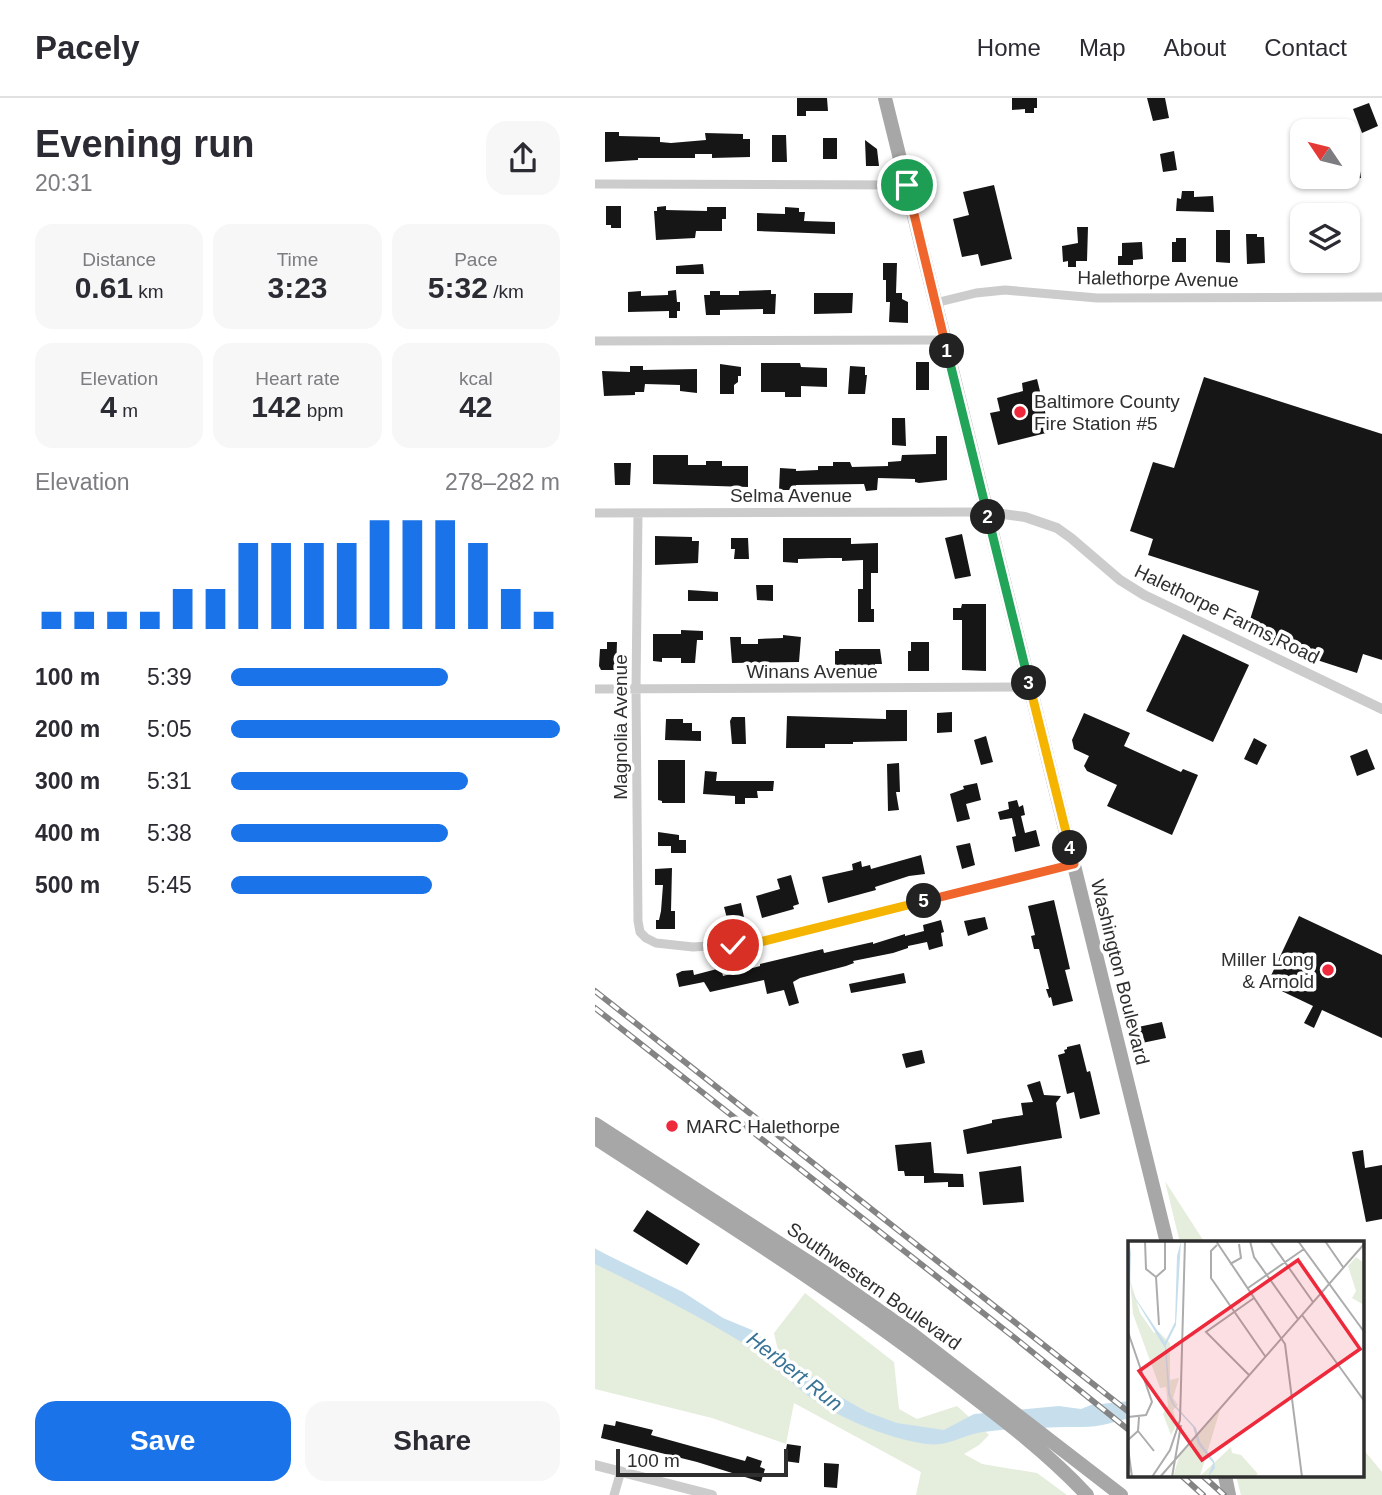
<!DOCTYPE html>
<meta charset="utf-8">
<style>
:root{--surface:#fff;--page:#f7f7f7;--text:#2b2b33;--muted:#7c7c81;--line:#e1e1e2;--accent:#1a73e8}
body{margin:0;font-family:Helvetica,sans-serif;background:var(--page);color:var(--text);height:100vh;display:flex;flex-direction:column;font-size:26px;white-space:nowrap}
*{box-sizing:border-box;margin:0}
p{font-size:23px;color:var(--muted)}
.icon{flex:none;width:38px;height:38px;fill:none;stroke:currentColor;stroke-width:2;stroke-linecap:round;stroke-linejoin:round}
.map{position:relative;flex:1;overflow:hidden}
.sheet{display:flex;flex-direction:column;background:var(--surface);width:595px}
.sheet>*{flex:none}
.needle{width:46px;rotate:305deg}
.buttons{position:absolute;left:695px;top:21px;display:grid;gap:14px}
.buttons a{display:grid;place-items:center;width:70px;height:70px;border-radius:14px;background:var(--surface);box-shadow:0 2px 5px #0004;font-size:35px}
.scale{position:absolute;left:21px;bottom:18px;width:172px;box-sizing:border-box;padding-left:7px;border:4px solid #2f2f2f;border-top:0;font-size:19px;line-height:24px;white-space:nowrap;color:#2f2f2f;-webkit-text-stroke:5px #fff;paint-order:stroke}
.pin{position:absolute;display:grid;place-items:center;width:60px;height:60px;color:#fff;margin:-30px;border:4px solid #fff;border-radius:50%;box-shadow:0 2px 7px #0007}
.km{position:absolute;width:35px;height:35px;margin:-18px;border-radius:50%;background:#222;color:#fff;font-size:19px;line-height:35px;text-align:center}
.round{display:grid;place-items:center;flex:none;width:74px;height:74px;border-radius:21px;background:var(--page)}
.summary{display:flex;align-items:center;justify-content:space-between;height:119px;padding:0 35px}
h1{font-size:38px;font-weight:700;line-height:52px}
.stats{display:grid;grid-template-columns:repeat(3,1fr);gap:10px;height:119px;padding:7px 35px}
.stats div{display:grid;align-content:center;border-radius:18px;background:var(--page);text-align:center}
.stats b{font-size:30px;font-weight:700}
.stats small{font-size:19px;font-weight:400}
.stats p{font-size:19px}
.chart{height:196px;padding:14px 35px}
.chart p{display:flex;justify-content:space-between}
.chart svg{width:100%;height:126px;margin-top:7px;stroke:var(--accent);stroke-width:6}
.button{display:flex;gap:14px;margin-top:auto;padding:14px 35px}
.button a{flex:1;height:80px;border-radius:21px;background:var(--accent);color:#fff;font-size:28px;font-weight:700;line-height:80px;text-align:center}
.button a+a{background:var(--page);color:var(--text)}
ul{padding:0 35px;list-style:none;font-size:23px}
li{display:grid;grid-template-columns:112px 84px 1fr;align-items:center;height:52px}
li i{height:18px;border-radius:9px;background:var(--accent)}
header{display:flex;align-items:center;gap:42px;box-sizing:border-box;height:98px;padding:0 35px;background:var(--surface);border-bottom:2px solid var(--line)}
header strong{font-size:33px}
nav{display:flex;gap:38px;margin-inline-start:auto;font-size:24px}
main{display:flex;flex:1;min-height:0}
.map>svg:first-child{display:block}
.green{fill:#e5eddc}
.water{fill:#c7dfed}
.building{fill:#161616}
.lines{fill:none;stroke-linecap:round;stroke-linejoin:round}
.minor{stroke:#ccc;stroke-width:9}
.tertiary{stroke:#ccc;stroke-width:10}
.primary{stroke:#a7a7a7;stroke-width:14}
.rail-casing{stroke:#848484;stroke-width:6}
.rail{stroke:#fff;stroke-width:3.5;stroke-dasharray:10;stroke-linecap:butt}
.split-1-casing{stroke:#fff;stroke-width:14}
.split-2-casing{stroke:#fff;stroke-width:14}
.split-3-casing{stroke:#fff;stroke-width:14}
.split-4-casing{stroke:#fff;stroke-width:14}
.split-5-casing{stroke:#fff;stroke-width:14}
.split-6-casing{stroke:#fff;stroke-width:14}
.split-1{stroke:#f0652b;stroke-width:9}
.split-2{stroke:#22a559;stroke-width:9}
.split-3{stroke:#22a559;stroke-width:9}
.split-4{stroke:#f5b400;stroke-width:9}
.split-5{stroke:#f0652b;stroke-width:9}
.split-6{stroke:#f5b400;stroke-width:9}
.poi-dot{fill:#ed293b;stroke:#fff;stroke-width:2.5}
.labels{text-anchor:middle;dominant-baseline:central;stroke-width:7;stroke-linejoin:round;paint-order:stroke}
.street-label{font-size:19px;fill:#2f2f2f;stroke:#fff}
.poi-label{font-size:19px;fill:#2f2f2f;stroke:#fff;text-anchor:start}
.water-label{font-size:21px;font-style:italic;fill:#397395;stroke:#fff}
.inset-road{fill:none;stroke:#acacac;stroke-width:2}
.view{fill:#ed293b;fill-opacity:0.15;stroke:#ed293b;stroke-width:3.5}
.inset-edge{fill:none;stroke:#2f2f2f;stroke-width:3.5}
</style>
<header>
<strong>Pacely</strong>
<nav><a>Home</a><a>Map</a><a>About</a><a>Contact</a></nav>
</header>
<main>
<section class="sheet">
<div class="summary"><div><h1>Evening run</h1><p>20:31</p></div><a class="round"><svg class="icon" aria-label="share" viewBox="0 0 24 24"><path d="M12 15V3M7 8l5-5 5 5M5 13v7h14v-7"/></svg></a></div>
<div class="stats">
<div><p>Distance</p><b>0.61<small> km</small></b></div>
<div><p>Time</p><b>3:23</b></div>
<div><p>Pace</p><b>5:32<small> /km</small></b></div>
</div>
<div class="stats">
<div><p>Elevation</p><b>4<small> m</small></b></div>
<div><p>Heart rate</p><b>142<small> bpm</small></b></div>
<div><p>kcal</p><b>42</b></div>
</div>
<div class="chart"><p><span>Elevation</span>278–282 m</p>
<svg viewBox="0 0 160 44" preserveAspectRatio="none"><path d="M5 44V38M15 44V38M25 44V38M35 44V38M45 44V30M55 44V30M65 44V14M75 44V14M85 44V14M95 44V14M105 44V6M115 44V6M125 44V6M135 44V14M145 44V30M155 44V38"/></svg>
</div>
<ul>
<li><b>100 m</b>5:39<i style="width:66%"></i></li>
<li><b>200 m</b>5:05<i style="width:100%"></i></li>
<li><b>300 m</b>5:31<i style="width:72%"></i></li>
<li><b>400 m</b>5:38<i style="width:66%"></i></li>
<li><b>500 m</b>5:45<i style="width:61%"></i></li>
</ul>
<div class="button"><a>Save</a><a>Share</a></div>
</section>
<div class="map">
<svg width="787" height="1397" viewBox="0 0 787 1397">
<rect width="100%" height="100%" fill="#fff"/>
<path class="green" d="M570,1083L610,1145H585Z
M0,1150L184,1257L179,1235L210,1195L299,1264L304,1311L322,1321L362,1308L394,1337L384,1347L369,1356L387,1366L442,1375L472,1397H321L326,1374L199,1305L191,1346L117,1320L0,1291Z
M768,1351L787,1374V1397H646L641,1378H768Z"/>
<path class="water" d="M0,1151L88,1194L128,1220L157,1232L237,1294L272,1314L302,1325L349,1332L379,1316L464,1308L486,1311L496,1307L535,1303V1320C520,1324 504,1329 488,1329C455,1329 421,1330 388,1334C368,1337 352,1349 332,1346C289,1340 235,1317 202,1289C185,1275 172,1260 153,1248C104,1218 51,1191 0,1166Z"/>
<path class="building" d="M202,0H232L233,13H211V18H202Z
M417,0H442V10H439V15H430V11L417,12Z
M552,0H570L574,20L558,23Z
M774,5L783,28L767,35L758,11Z
M10,34H24V38L65,39V44L76,45L111,42L110,35L148,36V41H155V59L117,60V56H100V60H43V62L10,64Z
M177,37H191L192,64H177Z
M228,40H242V61H228Z
M270,42L282,51L284,68H271Z
M579,53L582,72L568,74L565,56Z
M763,59L766,80L752,82V60Z
M399,87L417,161L386,168L383,156L367,159L358,121L374,117L368,94Z
M587,93H599V99L618,98L619,114L581,113L582,100L586,101Z
M11,108H26V130H16V127H11Z
M71,108V112L112,113V109H131V121H127V133H101L100,140L61,142L59,113H62V109Z
M190,109L204,110V114H210L209,123L240,124V136L162,133V115L190,116Z
M482,129H493L492,163H481V169H473V163L468,164L467,148L483,145Z
M621,132H635V165L621,164Z
M651,136H662V139H669L670,165L652,166Z
M581,140H591V164H577V144H581Z
M547,144L548,161L538,162V167H523V158H527V145Z
M288,165H302L301,195H307V201L313,204V225L294,224L295,204H291V182H288Z
M108,166L109,176H81V168Z
M81,192L82,204H85V213H82V220H74V213L33,214V194L46,193V198L73,197V193Z
M176,192V196H181L180,216H168V211L125,212V217H111L109,197H115V193H125V197H144V193Z
M219,195H258L257,215L219,216Z
M321,264H334V292H321Z
M166,265H205L206,269L232,270V289L206,288V299H190V294H166Z
M125,266L146,269V278H143V284L139,287V296H125Z
M35,268H48V272L102,271V295L85,293V287L50,286L49,294H40V297L9,298L7,273L35,274Z
M255,268L270,269V277H272L270,296H253Z
M609,279L787,336V562L768,556L762,575L673,546L677,536L653,528L664,493L553,457L558,441L535,433L558,364L579,370Z
M442,281L455,334L403,347L395,315L405,313L402,300L428,293L427,285Z
M297,320H310L311,348L297,347Z
M341,338H352V382L324,385L320,384V381L283,380L282,392L271,393L269,386L201,387V392H184L185,370L201,371V373L223,372V368H238V364H255L257,369L293,368V364L306,363L307,357L341,356Z
M58,357H93V367H111V363H127V368H153V389L58,386Z
M19,365H36L35,387H20Z
M367,436L376,478L360,481L350,440Z
M60,438L97,439V443H104L103,465L60,467Z
M136,440H153L154,461H139L140,451H136Z
M188,440H256V446L283,445V475H276V511H279V524H263V491H268V462L247,463V460H234L203,461V465L188,464Z
M161,487H178V503L162,502Z
M93,492L123,494V503H93Z
M367,506H391V573L367,572V522H358V510H366Z
M86,532L108,533V542H102L100,565H86V560H67V564L58,563V536H86Z
M588,536L654,567L618,644L551,613Z
M188,537L206,539L204,564L137,565L135,539H146V546H163V541L188,540Z
M12,544H22L21,572H6L4,568L5,551H12Z
M316,544H334V573H313V553H316Z
M244,551H285L287,566H280V570H240V553H244Z
M291,612H312V643L258,644V646H230V650H191L192,618L291,621Z
M357,614V634L342,635V615Z
M489,615L535,635L529,648L586,674L588,671L603,677L577,737L512,708L522,687L492,673L489,668L494,658L479,651L477,642Z
M137,619H150L151,646H137L135,623Z
M71,621H88V625H97V633H106V643L70,642Z
M391,638L398,664L386,667L379,642Z
M659,640L672,647L662,667L649,661Z
M772,651L780,671L762,678L755,658Z
M63,662H90V705H67V703L63,702Z
M304,665L305,694H301L304,712L293,713L292,666Z
M110,673L122,674L121,683H179L178,693H162L163,700H150V706H140V698L108,696Z
M382,685L386,702L371,706L375,721L362,724L355,696L369,691L368,688Z
M422,702L424,709L428,707L430,717L426,718L430,735L441,732L445,748L420,754L417,739L421,738L417,720L405,722L403,714L414,711L413,704Z
M63,734L84,737V742H91V755H76V748H63Z
M375,745L380,767L367,771L361,748Z
M326,757L330,776L314,778L280,789L281,792L233,805L227,779L258,772L257,766L266,763L267,769L275,767L276,771Z
M77,770L76,813H80V831H61V822H64L66,813L68,787H60V771Z
M196,777L204,806L198,808L199,811L167,820L161,798L185,791L182,781Z
M459,802L475,871L470,872L478,903L458,908L456,899L454,900L451,891H454L444,851H439L436,838L440,837L433,808Z
M146,805L150,824L134,828L129,809Z
M704,818L787,857V940L727,912L719,930L709,925L718,908L672,886Z
M390,819L393,831L373,838L369,823Z
M346,822L349,834L346,835L348,848L334,852L332,844L313,848V850L298,855L258,863L259,865L251,868L205,880L198,884L204,905L194,908L189,892L172,896L169,882L115,894L109,884L84,889L81,876L87,873L98,872L99,877L122,871L127,874L128,878L165,868V866L228,851L229,855L278,844V846L310,836V838L329,833L328,827Z
M309,875L311,885L256,895L254,886Z
M567,924L571,940L547,945L543,929Z
M485,946L492,974L495,973L505,1016L485,1021L479,994L472,996L463,957L470,955L469,952L472,951V949Z
M327,952L330,965L311,970L307,956Z
M445,983L449,997L466,998L461,1005L467,1040L372,1056L368,1032L397,1025V1022L428,1017L426,1005L438,1004L432,987Z
M336,1044L339,1075L368,1076L369,1089H353V1084L329,1085V1078H310L309,1073H303L300,1047Z
M768,1052L770,1070L787,1067V1121L771,1124L757,1054Z
M426,1068L429,1104L388,1107L384,1074Z
M52,1112L105,1146L92,1167L38,1133Z
M21,1323L58,1332L56,1337L67,1340L150,1363L152,1358L167,1363L165,1369L170,1371L166,1384L102,1364L6,1340L9,1326L20,1328Z
M192,1346L206,1348L204,1365L189,1363Z
M229,1365L244,1366L242,1390L229,1389Z"/>
<g class="lines">
<path class="minor" d="M0,86L312,87
M340,205L381,195L410,192L502,200L787,199
M0,243L349,242
M0,415L392,414
M43,415L41,591L43,823L45,834L51,840L61,845L98,849L161,845L479,766
M0,591L435,589
M19,1397L26,1373"/>
<path class="tertiary" d="M392,414L430,419L462,430L476,440L525,482L549,497L787,611
M0,1367L117,1397"/>
<path class="primary" d="M290,0L572,1145
M0,1026L232,1176L316,1235L526,1397
M0,1040C121,1119 244,1195 359,1284C405,1319 452,1354 492,1397
M630,1378L634,1397"/>
<g class="rail-casing">
<path id="rail" d="M0,893L535,1315
M0,910L420,1240L535,1333
M587,1378L608,1397
M608,1378L629,1397"/>
</g>
<use href="#rail" class="rail"/>
</g>
<g class="lines">
<g class="split-1-casing">
<path id="split-1" d="M312,87L352,253"/>
</g>
<g class="split-2-casing">
<path id="split-2" d="M352,253L393,419"/>
</g>
<g class="split-3-casing">
<path id="split-3" d="M393,419L434,585"/>
</g>
<g class="split-4-casing">
<path id="split-4" d="M434,585L475,750"/>
</g>
<g class="split-5-casing">
<path id="split-5" d="M329,803L479,766L475,750"/>
</g>
<g class="split-6-casing">
<path id="split-6" d="M138,847L161,845L329,803"/>
</g>
<use href="#split-1" class="split-1"/>
<use href="#split-2" class="split-2"/>
<use href="#split-3" class="split-3"/>
<use href="#split-4" class="split-4"/>
<use href="#split-5" class="split-5"/>
<use href="#split-6" class="split-6"/>
</g>
<g class="poi-dot">
<circle cx="425" cy="314" r="7"/>
<circle cx="733" cy="872" r="7"/>
<circle cx="77" cy="1028" r="7"/>
</g>
<g class="labels">
<g class="street-label">
<text transform="translate(563 181) rotate(1)">Halethorpe Avenue</text>
<text x="196" y="397">Selma Avenue</text>
<text transform="translate(632 516) rotate(26)">Halethorpe Farms Road</text>
<text x="217" y="573">Winans Avenue</text>
<text transform="translate(25 629) rotate(-90)">Magnolia Avenue</text>
<text transform="translate(525 874) rotate(76)">Washington Boulevard</text>
<text transform="translate(279 1188) rotate(35)">Southwestern Boulevard</text>
</g>
<g class="poi-label">
<text x="439" y="303">Baltimore County<tspan x="439" dy="22">Fire Station #5</tspan></text>
<text x="719" y="861" text-anchor="end">Miller Long<tspan x="719" dy="22">&amp; Arnold</tspan></text>
<text x="91" y="1028">MARC Halethorpe</text>
</g>
<g class="water-label">
<text transform="translate(200 1273) rotate(38)">Herbert Run</text>
</g>
</g>
<g transform="translate(533 1143)">
<rect width="236" height="236" fill="#fff"/>
<path d="M228,16L236,22V64L224,57L228,50L220,25ZM2,38L12,72L26,92L30,90L42,102V139L51,137L45,157L50,164L45,169L49,183L43,194L35,173L40,165L38,146L32,147L5,73ZM92,169L72,235L103,206L104,212L113,214L130,233L124,236H45L51,216Z" fill="#e5eddc"/>
<path d="M1,0L3,12L2,49L37,101L47,81L49,15L53,0L48,84L38,104L42,152L46,163L68,187L72,201L86,220L87,227L80,236L85,222L70,203L65,186L44,163L40,153L37,107L0,46Z" fill="#c7dfed"/>
<path class="inset-road" d="M17,0L18,28L28,36M88,0L157,103L174,236M122,0L126,16L170,78M142,0L185,61M170,0L237,92M197,0L215,26M89,4L83,10V37L137,115M102,23L113,17L111,3M28,36L31,84M28,36L37,28V0M120,47L176,8M174,74L237,161M0,91L24,161L18,174L0,176M121,134L78,91L126,57M10,190L26,210M0,199L10,190L11,176M0,207L4,236M24,236L42,209L52,179L57,0M32,236L237,2M44,236L53,184"/>
<path class="view" d="M170,19L232,108L74,219L11,130Z"/>
<rect width="236" height="236" class="inset-edge"/>
</g>
</svg>
<div class="buttons">
<a><svg class="needle" viewBox="-14 -14 28 28"><path d="M0-13l5 13h-10z" fill="#e53935"/><path d="M0 13l5-13h-10z" fill="#7c7c81"/></svg></a>
<a><svg class="icon" aria-label="layers" viewBox="0 0 24 24"><path d="M12 4l9 5-9 5-9-5zM3 14l9 5 9-5"/></svg></a>
</div>
<div class="scale">100 m</div>
<div class="pin" style="left:312px;top:87px;background:#1e9e55"><svg class="icon" aria-label="arrive" viewBox="0 0 24 24"><path d="M6 21V4h12l-3 4 3 4H6"/></svg></div>
<div class="pin" style="left:138px;top:847px;background:#d93025"><svg class="icon" aria-label="check" viewBox="0 0 24 24"><path d="M5 12l5 5 9-10"/></svg></div>
<b class="km" style="left:352px;top:253px">1</b>
<b class="km" style="left:393px;top:419px">2</b>
<b class="km" style="left:434px;top:585px">3</b>
<b class="km" style="left:475px;top:750px">4</b>
<b class="km" style="left:329px;top:803px">5</b>
</div>
</main>
